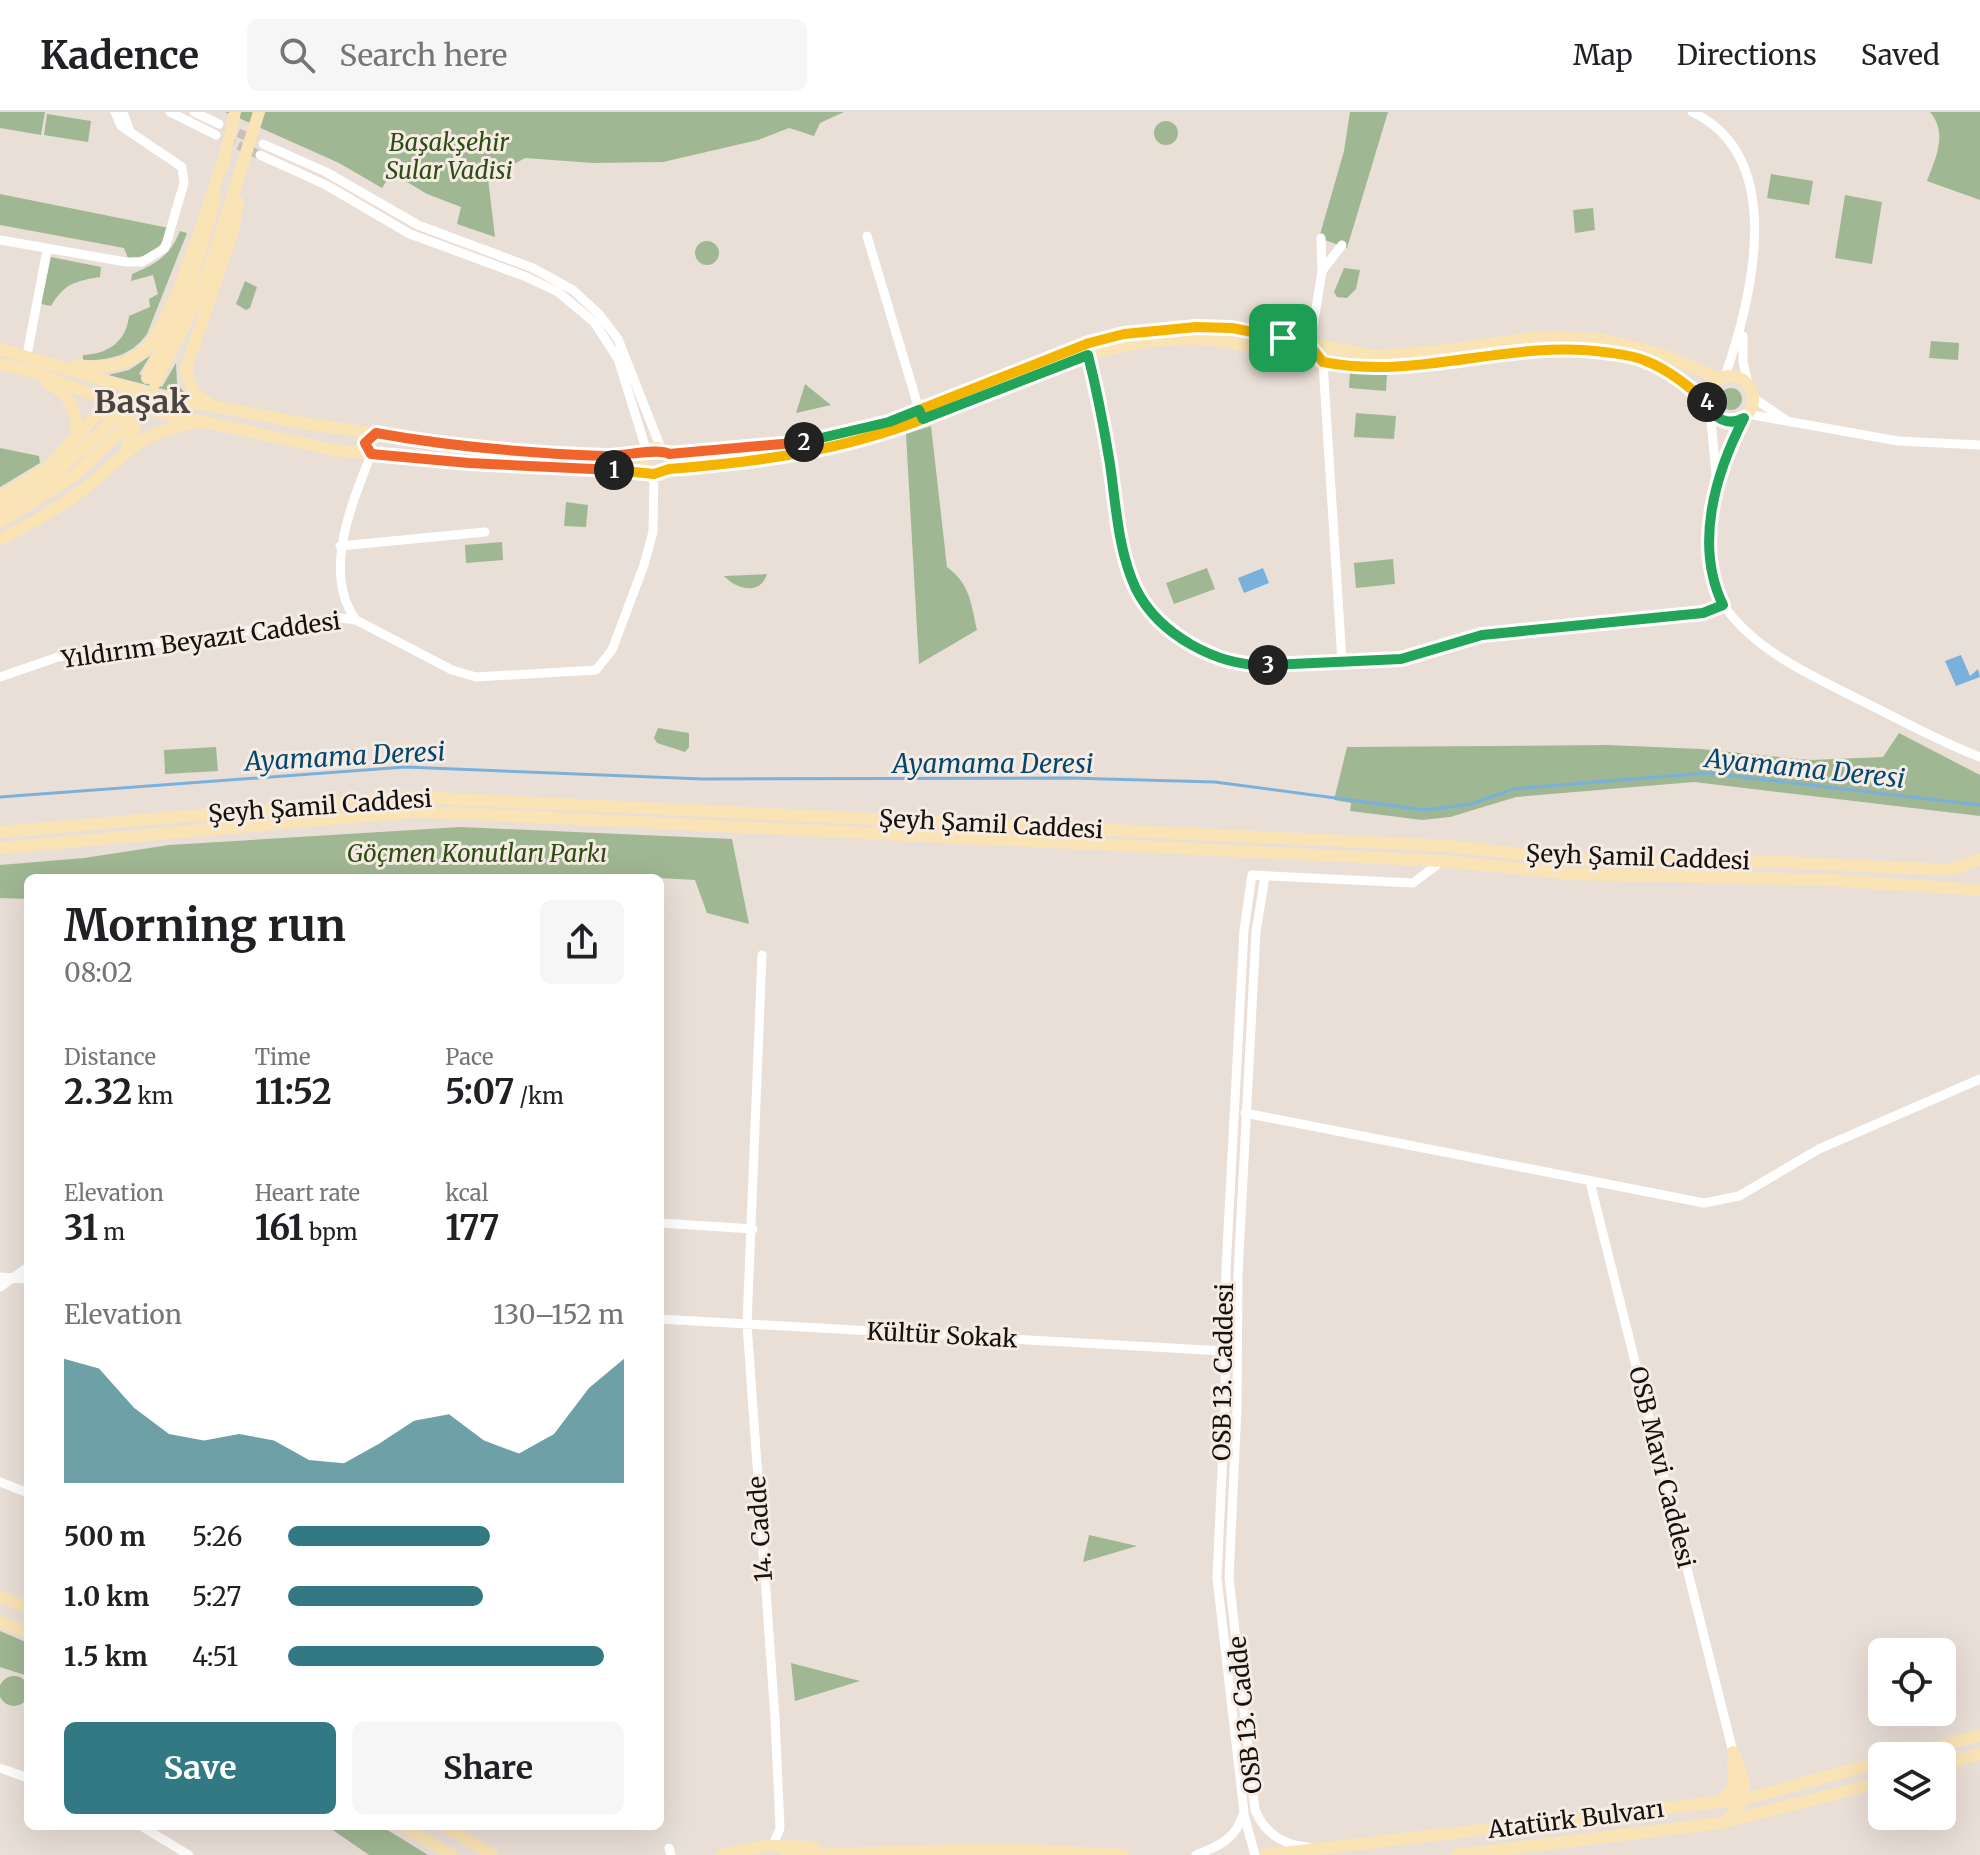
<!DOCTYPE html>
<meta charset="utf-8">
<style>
:root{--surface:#fff;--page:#f6f6f6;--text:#202124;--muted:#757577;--line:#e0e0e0;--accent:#327984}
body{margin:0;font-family:Merriweather,serif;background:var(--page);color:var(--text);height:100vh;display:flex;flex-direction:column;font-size:30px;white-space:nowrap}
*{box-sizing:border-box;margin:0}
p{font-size:26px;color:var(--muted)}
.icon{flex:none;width:44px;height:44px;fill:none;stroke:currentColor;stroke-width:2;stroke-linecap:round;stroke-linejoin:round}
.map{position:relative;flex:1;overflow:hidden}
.drawer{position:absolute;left:24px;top:762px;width:640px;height:956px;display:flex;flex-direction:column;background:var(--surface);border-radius:12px;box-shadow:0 8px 32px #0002}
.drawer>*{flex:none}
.controls{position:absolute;left:1868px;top:1526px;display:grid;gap:16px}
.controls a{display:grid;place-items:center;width:88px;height:88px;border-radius:12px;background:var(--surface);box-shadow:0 8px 32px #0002;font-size:40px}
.pin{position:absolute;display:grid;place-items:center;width:68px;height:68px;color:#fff;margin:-34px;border-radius:16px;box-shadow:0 4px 12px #0006}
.km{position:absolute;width:40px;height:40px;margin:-20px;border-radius:50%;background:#222;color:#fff;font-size:22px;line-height:40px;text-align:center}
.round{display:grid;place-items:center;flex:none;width:84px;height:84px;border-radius:12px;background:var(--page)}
.overview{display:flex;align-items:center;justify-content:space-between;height:136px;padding:0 40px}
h1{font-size:44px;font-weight:700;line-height:60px}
.stats{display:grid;grid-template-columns:repeat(3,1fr);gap:12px;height:136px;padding:8px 40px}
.stats div{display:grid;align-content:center}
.stats b{font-size:34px;font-weight:700}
.stats small{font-size:22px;font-weight:400}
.stats p{font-size:22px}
.chart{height:224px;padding:16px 40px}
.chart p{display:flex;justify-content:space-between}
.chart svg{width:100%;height:144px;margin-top:8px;fill:var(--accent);opacity:.7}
.action{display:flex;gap:16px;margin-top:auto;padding:16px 40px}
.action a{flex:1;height:92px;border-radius:12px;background:var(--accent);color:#fff;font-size:32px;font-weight:700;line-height:92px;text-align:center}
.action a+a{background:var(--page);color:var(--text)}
ul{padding:0 40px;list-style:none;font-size:26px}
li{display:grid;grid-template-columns:128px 96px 1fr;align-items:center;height:60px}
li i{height:20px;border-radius:10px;background:var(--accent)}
header{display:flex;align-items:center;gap:48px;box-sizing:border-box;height:112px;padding:0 40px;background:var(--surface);border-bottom:2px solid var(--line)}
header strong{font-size:38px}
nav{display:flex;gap:44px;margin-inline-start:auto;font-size:28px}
.search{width:560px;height:72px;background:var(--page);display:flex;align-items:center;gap:20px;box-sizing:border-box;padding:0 28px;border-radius:12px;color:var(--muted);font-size:30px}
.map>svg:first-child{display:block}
.green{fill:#a0b793}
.water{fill:#79b1dc}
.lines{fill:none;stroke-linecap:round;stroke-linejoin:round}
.stream{stroke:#79b1dc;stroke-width:3}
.minor-tunnel{stroke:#cac0b9;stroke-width:9;stroke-dasharray:9 4.5;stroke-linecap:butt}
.minor{stroke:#fff;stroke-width:9}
.major{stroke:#fae3b5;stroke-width:12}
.split-1-casing{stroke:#fff;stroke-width:16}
.split-2-casing{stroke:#fff;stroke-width:16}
.split-3-casing{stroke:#fff;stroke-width:16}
.split-4-casing{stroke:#fff;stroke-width:16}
.split-5-casing{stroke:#fff;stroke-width:16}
.split-1{stroke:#f5b400;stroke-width:10}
.split-2{stroke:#f0652b;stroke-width:10}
.split-3{stroke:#22a559;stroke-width:10}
.split-4{stroke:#22a559;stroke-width:10}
.split-5{stroke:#f5b400;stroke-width:10}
.labels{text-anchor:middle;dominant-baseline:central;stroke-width:6;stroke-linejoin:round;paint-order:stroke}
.park-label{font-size:24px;font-style:italic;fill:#2d4d14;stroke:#f7ece4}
.street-label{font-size:24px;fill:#14110e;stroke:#f7ece4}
.water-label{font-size:26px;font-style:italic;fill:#004871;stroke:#f7ece4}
.district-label{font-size:32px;font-weight:bold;fill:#4c443e;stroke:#f7ece4}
</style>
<header>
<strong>Kadence</strong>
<div class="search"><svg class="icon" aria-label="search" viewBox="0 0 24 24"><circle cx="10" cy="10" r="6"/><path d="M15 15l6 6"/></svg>Search here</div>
<nav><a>Map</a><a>Directions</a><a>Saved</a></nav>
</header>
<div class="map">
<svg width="1980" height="1743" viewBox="0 0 1980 1743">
<rect width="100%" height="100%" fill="#eadfd7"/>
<path class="green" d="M0,0H45L41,23L0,16Z
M225,0H844L820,11L814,24L789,16L758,28L663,50L593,51L525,46L488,66L495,125L457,112L461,95L427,82L392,61L382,76L339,51Z
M1350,0H1388L1347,136L1319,126L1344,39Z
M1930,0H1980V88L1927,69C1936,45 1948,21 1930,0Z
M47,2L91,9L88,30L44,23Z
M1154 21a12 12 0 1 1 24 0a12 12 0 1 1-24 0Z
M1771,62L1813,69L1809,93L1767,86Z
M0,82L169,116C160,138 152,145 128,146L124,136L0,113Z
M1845,83L1882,90L1872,152L1835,146Z
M1593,96L1595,118L1575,121L1573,98Z
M180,119L187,121L147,222C130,245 111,247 83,249V243C108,242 126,230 129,204L150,195L149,187L158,182L153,163L131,169L132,162C156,152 170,144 180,119Z
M695 141a12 12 0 1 1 24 0a12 12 0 1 1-24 0Z
M51,145L101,155L100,165C75,169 64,172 51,194L41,192Z
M1344,156L1360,158L1356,177L1347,186L1337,185L1334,180Z
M245,169L257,175L250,196L246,198L236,192Z
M1931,229L1959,231L1958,248L1929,246Z
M150,244L139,262L162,275L176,251L177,271L186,283L108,263L129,258Z
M1350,259L1387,262L1386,279L1349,276Z
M805,272L831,293L796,301Z
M1720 287a11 11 0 1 1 22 0a11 11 0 1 1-22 0Z
M1356,301L1396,304L1394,327L1354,325Z
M931,314L947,455C970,472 971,491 977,518L919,552L906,322Z
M0,336L39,344L40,351L0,375Z
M566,390L588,393L586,415L564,414Z
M502,430L503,448L466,451L465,433Z
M1393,447L1395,472L1356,476L1354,451Z
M1207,456L1215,477L1174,492L1166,471Z
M767,462C760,484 736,477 724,464Z
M658,616L689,621V635L685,640L657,631L654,626Z
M1899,621L1980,663V704L1694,670L1516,685L1450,705L1422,708L1350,699L1351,691L1334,688L1347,635L1608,633L1701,637L1810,648L1883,645Z
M216,635L218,659L165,662L164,638Z
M461,715L732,727L749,812L707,801L695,768L660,766H28V787L0,786V753L84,746L169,733Z
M1089,1423L1137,1434L1083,1450Z
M0,1519L28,1531V1564L0,1555Z
M791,1551L860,1569L795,1589Z
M-1 1579a15 15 0 1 1 30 0a15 15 0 1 1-30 0Z
M327,1714H381L428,1743H369Z"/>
<path class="water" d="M1263,456L1269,471L1244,481L1238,466Z
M1961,543L1970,564L1978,557L1980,565L1956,574L1945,549Z"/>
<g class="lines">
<path class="stream" d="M0,685L405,655L703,667L1069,666L1215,670L1425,698L1471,692L1513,677L1708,661L1980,693"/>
<path class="minor-tunnel" d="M226,15L256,29
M226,28L260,43"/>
<path class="minor" d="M123,0L130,20
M170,0L216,23
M194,0L219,12
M1692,0C1788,45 1752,186 1725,264
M263,32L326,60L418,113L533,156L573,178L599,202L618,227L662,339
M260,43L326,73L410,122L524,164L558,180L594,210L618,247L647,340
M867,124L921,304
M1321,126L1322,159L1310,234L1323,250L1342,550
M0,128L126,150H142L165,136L184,71L182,55L121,14L115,0
M1322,159L1342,133
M1743,224V250L1749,275
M27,243L47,138
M1088,243L1103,305L1127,454L1138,480L1156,502L1207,543L1254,554L1401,547L1482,523L1703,501L1723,493
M1752,285L1786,308
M1710,298L1716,362
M1747,302L1898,329L1980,333
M1744,306C1720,353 1689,445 1724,494C1756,539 1810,563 1858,587C1899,607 1938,629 1980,645
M371,342C353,390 321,460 356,508L452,558L476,565L596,558L612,538L644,453L653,420L654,362
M340,434L485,420
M0,565L58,545L340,506L356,508
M1265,764L1256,820L1238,1162L1237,1296L1229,1465L1255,1698C1265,1722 1283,1733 1308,1735
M762,843L747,1212L775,1606L780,1716L773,1733
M1245,1001L1704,1091L1739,1084L1819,1037L1980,967
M1590,1070L1733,1640
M660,1111L753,1117
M0,1165L28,1167
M0,1175L28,1155
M660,1207L1224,1239
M0,1370L28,1381
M0,1656L28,1666
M1244,1703L1255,1743
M141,1714L189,1743
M669,1736L671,1743
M1196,1743C1220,1734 1237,1726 1244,1700L1217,1466L1225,1295L1226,1157L1244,818L1252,763L1413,771L1442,749"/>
<path class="major" d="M222,57L235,0
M0,237L154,283L296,310L485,338L643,343
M0,252L37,261L109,289L334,338L469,351L644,358
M76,253C99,256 121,256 141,241C174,216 206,94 223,50
M1041,260C1096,238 1154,222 1214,228C1266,234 1316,254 1370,256C1460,259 1552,218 1642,247C1667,255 1688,274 1708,291
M1707 287a23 23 0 1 1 46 0a23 23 0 1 1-46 0Z
M147,266L189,179L215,87
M48,271C69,282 76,297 77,320
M155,271L204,174L259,0
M208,290C193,284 189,272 186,257L233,119L238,90
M642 350a14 14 0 1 1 28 0a14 14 0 1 1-28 0Z
M669,342L790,333L836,325L889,310L1089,231L1153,217L1232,216L1374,244L1442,239L1539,225L1600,227L1658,241L1719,266
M669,357L803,343L890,320L991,280
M0,385L47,356L98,301C114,298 126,301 135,315L127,336
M0,399L45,372L115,306
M0,410L74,364L125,315
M0,427C27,414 52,400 76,383C128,345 127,324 197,310
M0,720L409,685L1449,734L1565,747L1780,750L1950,758L1980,747
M0,736L411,700L451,701L1442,749L1573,762L1828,768L1980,778
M0,1485L28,1496
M0,1510L28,1520
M1904,1644L1980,1623
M1942,1653L1980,1642
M1721,1690L1734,1674L1733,1651
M1727,1707C1753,1690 1744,1664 1733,1640
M404,1714L451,1743
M445,1714L492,1743
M722,1743L764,1734L814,1735
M786,1743L1005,1737L1123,1743
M1266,1743L1744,1687L1882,1650
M1457,1743L1721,1711L1882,1670"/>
</g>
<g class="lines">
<g class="split-1-casing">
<path id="split-1" d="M614,358L654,362L669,357C757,350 841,339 923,307L919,298L1089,231L1124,222L1196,215L1232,216L1283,226"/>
</g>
<g class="split-2-casing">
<path id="split-2" d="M614,358L469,351L371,342L365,331L376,321C452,335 527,341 604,344C621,345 658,335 669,342L804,330"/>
</g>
<g class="split-3-casing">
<path id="split-3" d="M804,330L889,310L919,298L923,307L1088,243C1097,279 1104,315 1110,352C1116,393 1118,439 1136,477C1159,523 1218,555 1268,553"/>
</g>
<g class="split-4-casing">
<path id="split-4" d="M1268,553L1401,547L1482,523L1703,501L1723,493C1694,433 1715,362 1744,306C1727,315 1713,306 1707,290"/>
</g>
<g class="split-5-casing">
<path id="split-5" d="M1283,226L1310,234L1323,250C1418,269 1509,227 1604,240C1617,242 1633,243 1646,249C1669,258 1688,274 1707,290"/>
</g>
<use href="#split-1" class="split-1"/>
<use href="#split-2" class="split-2"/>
<use href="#split-3" class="split-3"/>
<use href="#split-4" class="split-4"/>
<use href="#split-5" class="split-5"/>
</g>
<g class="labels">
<g class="park-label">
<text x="449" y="30">Başakşehir<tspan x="449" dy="28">Sular Vadisi</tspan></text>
<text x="477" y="741">Göçmen Konutları Parkı</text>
</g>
<g class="street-label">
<text transform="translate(201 528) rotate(-8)">Yıldırım Beyazıt Caddesi</text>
<text transform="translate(320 694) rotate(-4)">Şeyh Şamil Caddesi</text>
<text transform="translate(991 712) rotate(3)">Şeyh Şamil Caddesi</text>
<text transform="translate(1638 745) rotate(2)">Şeyh Şamil Caddesi</text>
<text transform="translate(942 1223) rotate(3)">Kültür Sokak</text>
<text transform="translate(1223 1260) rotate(-89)">OSB 13. Caddesi</text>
<text transform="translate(1662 1355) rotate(76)">OSB Mavi Caddesi</text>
<text transform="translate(760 1417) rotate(-94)">14. Cadde</text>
<text transform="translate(1245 1603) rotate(-96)">OSB 13. Cadde</text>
<text transform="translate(1576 1707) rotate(-7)">Atatürk Bulvarı</text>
</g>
<g class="water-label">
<text transform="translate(345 644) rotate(-3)">Ayamama Deresi</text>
<text x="993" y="651">Ayamama Deresi</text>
<text transform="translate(1805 656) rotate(6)">Ayamama Deresi</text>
</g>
<g class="district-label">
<text x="142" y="290">Başak</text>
</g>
</g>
</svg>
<div class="controls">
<a><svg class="icon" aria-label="locate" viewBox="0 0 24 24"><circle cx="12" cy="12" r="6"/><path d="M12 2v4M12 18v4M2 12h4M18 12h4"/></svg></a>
<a><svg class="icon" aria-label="layers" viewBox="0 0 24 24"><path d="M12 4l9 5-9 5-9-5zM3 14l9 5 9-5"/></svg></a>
</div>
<div class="pin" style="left:1283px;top:226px;background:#1e9e55"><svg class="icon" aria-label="arrive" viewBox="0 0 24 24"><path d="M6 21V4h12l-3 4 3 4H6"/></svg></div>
<b class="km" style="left:614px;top:358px">1</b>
<b class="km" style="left:804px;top:330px">2</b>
<b class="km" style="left:1268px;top:553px">3</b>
<b class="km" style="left:1707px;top:290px">4</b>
<section class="drawer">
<div class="overview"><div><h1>Morning run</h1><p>08:02</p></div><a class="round"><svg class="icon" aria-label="share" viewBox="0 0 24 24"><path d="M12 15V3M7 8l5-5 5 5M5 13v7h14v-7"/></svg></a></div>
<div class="stats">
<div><p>Distance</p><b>2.32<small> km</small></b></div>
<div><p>Time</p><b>11:52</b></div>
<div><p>Pace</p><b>5:07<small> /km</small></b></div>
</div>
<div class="stats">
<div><p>Elevation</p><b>31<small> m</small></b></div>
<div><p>Heart rate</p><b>161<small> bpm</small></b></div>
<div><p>kcal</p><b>177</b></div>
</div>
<div class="chart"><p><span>Elevation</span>130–152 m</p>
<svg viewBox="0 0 160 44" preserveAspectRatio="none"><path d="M0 44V6L10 9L20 21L30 29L40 31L50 29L60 31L70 37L80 38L90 32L100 25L110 23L120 31L130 35L140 29L150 15L160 6V44z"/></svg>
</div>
<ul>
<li><b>500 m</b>5:26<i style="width:60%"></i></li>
<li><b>1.0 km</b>5:27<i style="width:58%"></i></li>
<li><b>1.5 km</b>4:51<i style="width:94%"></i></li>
</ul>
<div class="action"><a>Save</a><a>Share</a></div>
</section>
</div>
